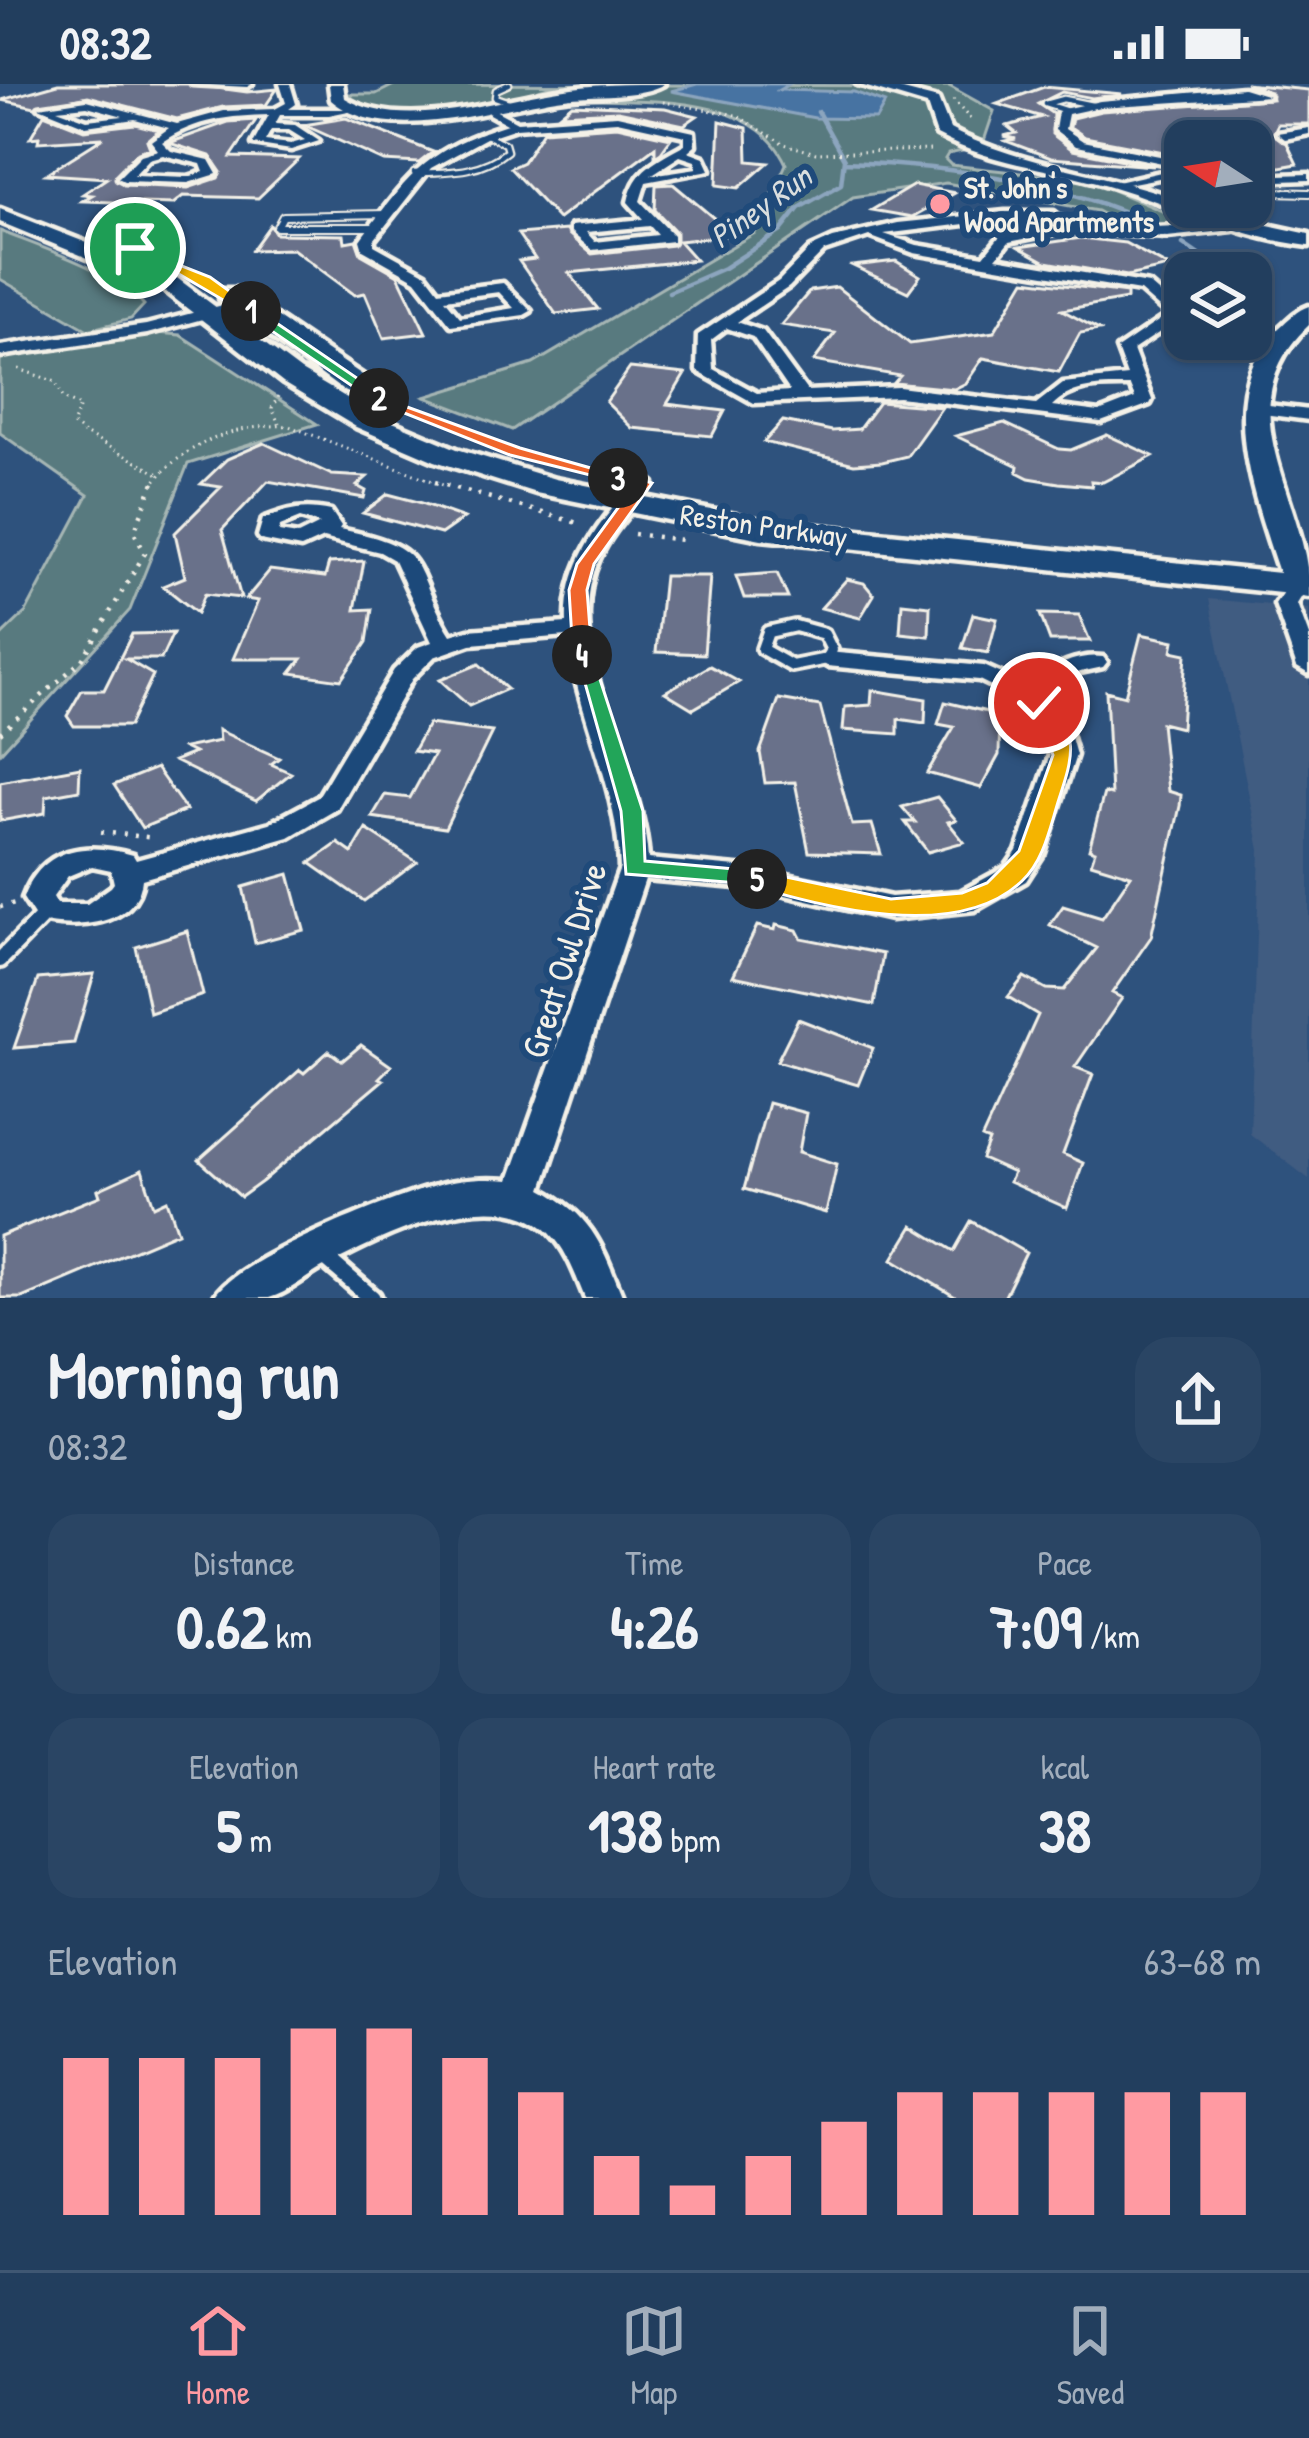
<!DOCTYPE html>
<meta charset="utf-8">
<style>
:root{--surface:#223e5e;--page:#2a4564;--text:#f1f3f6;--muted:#a2aebc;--line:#3f5773;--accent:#ff9aa2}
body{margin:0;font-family:"Patrick Hand",sans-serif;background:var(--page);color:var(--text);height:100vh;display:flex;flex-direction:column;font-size:45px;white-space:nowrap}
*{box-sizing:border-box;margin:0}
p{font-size:39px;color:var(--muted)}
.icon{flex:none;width:66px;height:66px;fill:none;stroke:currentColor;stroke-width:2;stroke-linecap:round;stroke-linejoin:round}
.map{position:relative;height:1214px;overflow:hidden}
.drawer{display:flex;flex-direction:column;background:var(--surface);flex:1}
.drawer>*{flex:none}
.needle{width:78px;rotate:282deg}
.controls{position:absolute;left:1164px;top:36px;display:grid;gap:24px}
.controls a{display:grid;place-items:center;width:108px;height:108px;border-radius:24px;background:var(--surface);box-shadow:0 3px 9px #0004,0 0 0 3px var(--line);font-size:60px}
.pin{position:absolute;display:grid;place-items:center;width:102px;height:102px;color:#fff;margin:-51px;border:6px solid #fff;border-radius:50%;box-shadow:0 3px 12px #0007}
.km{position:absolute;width:60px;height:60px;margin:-30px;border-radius:50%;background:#222;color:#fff;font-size:33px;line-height:60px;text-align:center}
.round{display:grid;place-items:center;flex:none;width:126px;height:126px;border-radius:36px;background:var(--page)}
.headline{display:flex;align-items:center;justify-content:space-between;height:204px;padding:0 48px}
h1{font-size:66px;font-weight:800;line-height:90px}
.metrics{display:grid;grid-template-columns:repeat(3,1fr);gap:18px;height:204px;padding:12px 48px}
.metrics div{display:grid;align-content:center;border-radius:30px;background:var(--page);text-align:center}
.metrics b{font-size:60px;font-weight:800}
.metrics small{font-size:33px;font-weight:400}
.metrics p{font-size:33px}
.chart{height:336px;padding:24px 48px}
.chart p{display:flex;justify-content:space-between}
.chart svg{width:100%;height:216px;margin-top:12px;stroke:var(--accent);stroke-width:6}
.status{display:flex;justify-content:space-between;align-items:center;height:84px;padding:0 60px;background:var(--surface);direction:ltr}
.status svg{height:33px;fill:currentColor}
.tab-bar{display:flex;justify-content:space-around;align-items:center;height:168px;border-top:3px solid var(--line);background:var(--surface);font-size:33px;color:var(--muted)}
.tab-bar a{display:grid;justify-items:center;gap:6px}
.tab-bar .active{color:var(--accent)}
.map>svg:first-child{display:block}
.built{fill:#405b81}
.green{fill:#597a7f;stroke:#a6b6b4;stroke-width:3}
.water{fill:#4773a2;stroke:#8ca5be;stroke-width:3}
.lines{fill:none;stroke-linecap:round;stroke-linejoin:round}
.stream{stroke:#8ca5be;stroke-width:4.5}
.building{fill:#69718a;stroke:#f4f1e8;stroke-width:3}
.lane-far4-casing{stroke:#f4f1e8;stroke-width:9}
.lane-far3-casing{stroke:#f4f1e8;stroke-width:10}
.lane-far2-casing{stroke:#f4f1e8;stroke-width:18}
.lane-far1-casing{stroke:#f4f1e8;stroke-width:22}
.lane-casing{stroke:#f4f1e8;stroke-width:26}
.street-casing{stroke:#f4f1e8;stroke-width:9}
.secondary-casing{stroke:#f4f1e8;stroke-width:9}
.primary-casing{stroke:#f4f1e8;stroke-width:9}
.path-far1{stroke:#f4f1e8;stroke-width:3;stroke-dasharray:1.5 4.5;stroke-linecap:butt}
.path{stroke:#f4f1e8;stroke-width:4.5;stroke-dasharray:3 8;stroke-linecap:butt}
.lane-far4{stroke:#1f4a7a;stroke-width:4.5}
.lane-far3{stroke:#1f4a7a;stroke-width:6}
.lane-far2{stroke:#1f4a7a;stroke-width:10}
.lane-far1{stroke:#1f4a7a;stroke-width:14}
.lane{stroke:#1f4a7a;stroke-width:16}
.street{fill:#1f4a7a;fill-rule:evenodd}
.secondary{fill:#1f4a7a;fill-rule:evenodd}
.primary{fill:#1f4a7a;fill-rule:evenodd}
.split-1{fill:#f5b400;stroke:#fff;stroke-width:3}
.split-2{fill:#22a559;stroke:#fff;stroke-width:3}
.split-3{fill:#f0652b;stroke:#fff;stroke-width:3}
.split-4{fill:#f0652b;stroke:#fff;stroke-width:3}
.split-5{fill:#22a559;stroke:#fff;stroke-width:3}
.split-6{fill:#f5b400;stroke:#fff;stroke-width:3}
.poi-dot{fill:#ff9aa2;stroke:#1f4a7a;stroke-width:4.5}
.labels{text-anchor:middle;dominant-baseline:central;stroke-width:12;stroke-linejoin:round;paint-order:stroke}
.far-poi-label{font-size:30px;font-weight:bold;fill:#f4f1e8;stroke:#1f4a7a;text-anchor:start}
.far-street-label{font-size:30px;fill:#f4f1e8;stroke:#1f4a7a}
.far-water-label{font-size:33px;font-style:italic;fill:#dadede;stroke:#1f4a7a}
.street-label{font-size:36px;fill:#f4f1e8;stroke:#1f4a7a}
</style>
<div class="status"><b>08:32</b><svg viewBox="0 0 49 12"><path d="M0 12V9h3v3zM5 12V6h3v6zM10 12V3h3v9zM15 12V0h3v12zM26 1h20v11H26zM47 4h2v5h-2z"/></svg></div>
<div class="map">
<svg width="1309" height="1214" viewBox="0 0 1309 1214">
<rect width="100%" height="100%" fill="#2e527d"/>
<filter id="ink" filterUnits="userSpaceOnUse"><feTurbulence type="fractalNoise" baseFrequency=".00833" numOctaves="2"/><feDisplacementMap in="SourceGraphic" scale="24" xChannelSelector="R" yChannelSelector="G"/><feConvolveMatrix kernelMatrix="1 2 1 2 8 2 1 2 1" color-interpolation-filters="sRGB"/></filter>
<g filter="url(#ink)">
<path class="built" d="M1209,515L1309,525V1095L1250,1050L1260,766Z"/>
<path class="green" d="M396,0L949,2L994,27L982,63L948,70L945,75L951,81L1092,97L1193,140L1131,146L1097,127L946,99L853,113L512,346L425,313L533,280L755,149L786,80C754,7 641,18 573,14L585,12V5C568,1 550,0 534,8L537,13C490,21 386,47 348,10H376Z
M0,147C42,164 115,187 144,221L131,235L88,246L0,195Z
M157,249L180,251L317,340L188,380L130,526L0,669V553L26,528L88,411L0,349V275Z"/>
<path class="water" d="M697,0H789L779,6L854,8L885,19L876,35L815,34L671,7Z"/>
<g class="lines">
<path class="stream" d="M844,78C948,82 1062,96 1156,142
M1183,160L1225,189
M1251,205L1270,208
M669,208L724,184L781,147L799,124L841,100L844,75L818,28"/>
</g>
<path class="building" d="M58,0H188L247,8L277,5L266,21L223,23L177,35L88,12L35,23L2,16Z
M1245,0L1309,6V40H1278L1273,50L1287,59L1297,80L1251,88V57H1227L1226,52L1185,50V72L1085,53L1070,43L1072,34L1101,27L1272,15L1270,8Z
M1044,3L1122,10L1092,14L1062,8L1038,20L1053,30L1052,50L1073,66L1154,82L1051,74L1006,57L1016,55L1004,52L1016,49L1007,42L1042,33L997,20Z
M572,20L665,24L697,32L684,41L618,27L560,30Z
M44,30L84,46L135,40L159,46L147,56L150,64L138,68L115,91L124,101L188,104L218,94L221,88L210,72L169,59L228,38L256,36L231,73L299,75L258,114L183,112L173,120L82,117L92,111L83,110L107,94L46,90L103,54L38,58L39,53L30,54Z
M346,34L433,68L419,79L384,77L304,41Z
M720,37L747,44L748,77L768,79L739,104L717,101Z
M617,42L671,54L661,68L655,72V63L558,135L510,84L523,78L543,47Z
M673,100L734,151L679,157L696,176L569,189L598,225L556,230L519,177L535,175L518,150L566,146L592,170L674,161L676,148L655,126L656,101Z
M914,101L955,109L912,133L872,126Z
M270,141L276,150L344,151L345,158L356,156L361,170L398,191L426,249L384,254L365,209L355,211L293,165L252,166Z
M1081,154L1125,159L1169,183L1127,192L1046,178L1019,163Z
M896,177L920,192L908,208L853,182Z
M1025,196L1127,209V215L1062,226L1099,246L1080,249L1059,288L983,274L966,299L954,305L894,299L900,292L814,277L835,249L781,241L810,207L837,203L910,260L994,248Z
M630,284L685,290L667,320L725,327L712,352L632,344L606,318Z
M879,318L942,323L907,372L882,378L854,380L764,358L783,337L832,347L859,345Z
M1004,339L1059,365L1071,366L1107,351L1153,372L1103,398L1091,397L1092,402L1059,399L1029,394L1017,388L1018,382L956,352Z
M264,359L332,391L367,393L357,402L366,407L364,414L268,397L222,446L241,514L205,510L197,529L163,502L185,493L175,449L221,403L201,400L227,375Z
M388,410L422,419L464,434L441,450L363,429Z
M364,477L355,526L372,525L367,558L341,596L291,589L302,575H233L258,517L246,515L270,486L325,493L329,479Z
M777,489L788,514H744L736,492Z
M664,492H710L704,570L656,568Z
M847,495L864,499L874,511L860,534L821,524Z
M902,519L930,522L929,552L900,549Z
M973,530L997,535L988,569L962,564Z
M1040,530L1079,531L1090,557H1050Z
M173,549L161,575H126L153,591L129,642H74L67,632L82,606H104L132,550Z
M1141,550L1174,557L1172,567L1186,570L1181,644L1161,639L1168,707L1181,711L1180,722L1151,853L1112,909L1122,914L1075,983L1093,990L1063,1070L1083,1079L1067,1124L1009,1098L1013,1089L982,1075L989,1057L982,1054L1038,931L1008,913L1024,893L1046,905L1064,906L1097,864L1050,841L1063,822L1102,834L1131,791L1091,779L1095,767L1089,765L1104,709L1111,711L1106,607L1125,612Z
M479,580L507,605L469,622L440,596Z
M710,582L739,598L693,625L665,608Z
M872,606L926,615L925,639L898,635V650L843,646L845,623L871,621Z
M779,615L820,622L852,741L872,740L881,770L809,768L795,698L765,699L760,668Z
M945,618L1000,631L999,671L981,704L927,689L954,643L938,640Z
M428,640L492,648L445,744L372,733L385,711L410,714L434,670L413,667Z
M218,646L279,674L271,680L291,689L256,717L174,677L194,669L184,664L219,657Z
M80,683L79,706L46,712L45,729L0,737V698Z
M156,684L186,726L142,744L114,701Z
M937,713L956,736L948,738L964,758L928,768L905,738H915L902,723Z
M366,745L417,778L364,817L310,779L338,759L352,769Z
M289,790L304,846L255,859L243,803Z
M776,841L797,846L801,854L883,870L874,921L733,892L757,842L775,846Z
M187,847L203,911L150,929L136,863Z
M94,890L74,959L14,964L38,895Z
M798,935L873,964L858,1001L777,977Z
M361,961L391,982L379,994L383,996L263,1097L241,1113L199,1076L300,986L304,989L329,967L342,977Z
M768,1019L806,1029L799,1068L837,1080L826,1129L744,1105Z
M142,1086L154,1122L167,1116L178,1148L22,1214H0V1152L100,1112L98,1106Z
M971,1137L1026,1169L1004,1214H957L893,1175L913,1142L954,1167Z"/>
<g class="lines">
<g class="lane-far4-casing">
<path id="lane-far4" d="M509,0L496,6L495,13L517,21
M1067,27L1045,20L1063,15L1092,21
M414,89C447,88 481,89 507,67L505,60L485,50
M1251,100L1262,104"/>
</g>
<g class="lane-far3-casing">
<path id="lane-far3" d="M1255,101L1271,108L1309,109
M377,143H277L283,132L386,130"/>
</g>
<g class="lane-far2-casing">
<path id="lane-far2" d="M795,542L824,550L832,566L827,575L792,582L762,565L768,548Z"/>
</g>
<g class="lane-far1-casing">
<path id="lane-far1" d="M0,876L47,828"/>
</g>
<g class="lane-casing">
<path id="lane" d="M322,1171L372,1214"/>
</g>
<g class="street-casing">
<path id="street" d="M192,0H252L247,3Z
M280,0H290L296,20L289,25H358L329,31H280L275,40L295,41L319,57L291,66L253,60L269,31C230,32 196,35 162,58L171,67L209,76L217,90L188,99L124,97L118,94L141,71L158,66L151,57L169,44L135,35L86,42L39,23L87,16L177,40L224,27L275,25L286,19ZM87,22L123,32L87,36L57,25ZM271,46H289L305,56L291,60L265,57ZM163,71L201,80L204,88L188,93L134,91L149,75Z
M1243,4L1269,12L1100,23L1068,30L1065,45L1083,57L1185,77V89L1117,102V98L1183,83L1076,62L1055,46L1058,28L1063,25L1100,17Z
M493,25L517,38L617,31L694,48L695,61L688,67L704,73L710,86L646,98L640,117L673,151V157L592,166L571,148V142L643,135L628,118C635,85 656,76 685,60V52L617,37L516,44L486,54L431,84L374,156V161L426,190L439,207L503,199L531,227L524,231L451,241L416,196L363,166L360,156C411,89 424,67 507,40L489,30ZM680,72L695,77L697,84L651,91ZM650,142L658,151L595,158L586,148ZM499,208L514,224L460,233L445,215Z
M1309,44V50L1285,55L1277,49Z
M1309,90V96L1251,98V92Z
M1005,128H1054L1069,140L1126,144L1233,140V146L1167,153L1064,147L1009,158L996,174L1149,200L1181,228V234L1133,266L1152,316L1150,320L1101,338L899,313L754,319L697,287L698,251L779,197L811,164L833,154L898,139ZM1005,135L1050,136L1056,141L1000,152L984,172L917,161L884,150ZM869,152L914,169L1140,207L1167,231L1117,265L1127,292L1063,299L1036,320L899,303L807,307L763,247L737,238L789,203L824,167ZM727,244L753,253L790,307L757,309L713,285L711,256ZM1130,302L1135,314L1099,328L1052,322C1074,300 1102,302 1130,302Z
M242,216L249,220L247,223L147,250L0,272V262L146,241Z
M1253,319L1309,326V336L1247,328V320Z
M644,393L653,399C635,424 612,446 599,475C558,566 643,681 648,775L759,785L891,813L960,808L1006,783L1017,767L1050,671L1042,639L1016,614L979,596L827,582L815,575L827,568L984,582L1024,600C1049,586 1074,569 1103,573L1107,578L1103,583L1080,588L1040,610L1066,636L1076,671L1044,769L1026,797L975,826L891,835L759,805L645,795L542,1105C594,1133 602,1163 623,1214H585C576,1192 567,1166 550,1149C495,1094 381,1153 326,1182C308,1191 288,1209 269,1214C253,1214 230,1214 214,1214C230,1177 392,1114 435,1102C460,1095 484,1094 509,1096L620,784C618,702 578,632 567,552L471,560L434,573L412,595L337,725L289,753L142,795C138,843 72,846 37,836L23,814C42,763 86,757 133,771L136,776L270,739L318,713L394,586L418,563L432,558L394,476L380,468L323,454L301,464L261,456L258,452L263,435C288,425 304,421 331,427L341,442L339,445C436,464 408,479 451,551L468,546L567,539C565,491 587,455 617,419C625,409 632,398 644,393ZM300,434L320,440L298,451L279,448L280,442ZM92,782L111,786L114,799L111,803L87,820H57L53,813L68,792Z
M1299,495L1309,498V513L1302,512L1297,520L1309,552V590L1297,583L1275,520L1291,496Z"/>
</g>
<g class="secondary-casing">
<path id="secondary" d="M329,0H343L345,14C404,49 497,15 559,6C594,0 629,0 664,0C639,14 594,10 564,14C501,22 386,64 331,16Z
M857,0H880L938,15L950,45C1021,83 1109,88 1185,118V123L1309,150V162C1233,153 1169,118 1097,98C1042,83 988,79 937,51L927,21Z
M1309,222V241C1220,325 1309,415 1309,508L1299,511L1283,501C1260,426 1208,309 1279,244C1289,235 1297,226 1309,222Z"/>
</g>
<g class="primary-casing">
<path id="primary" d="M0,125L177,194L301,287L376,331L457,365L555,395L761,436L1309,492V512L761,455L536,409L435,377L356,343L283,299L161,204L0,138Z
M220,205H236L402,318L388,326L342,306L220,215Z"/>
</g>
<path class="path-far1" d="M953,16L972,37
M663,18L736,31L784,60L816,69L934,66
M19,285L56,298L63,314L80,322L73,341L83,349L159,390
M278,312L272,324L279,340
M152,401C182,360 239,339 289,342L443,401"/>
<path class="path" d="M435,398L581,440
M634,450L682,456
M0,649L82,576L145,469L134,448L154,398
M101,748L155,754
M0,823L15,819"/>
<use href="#lane-far4" class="lane-far4"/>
<use href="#lane-far3" class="lane-far3"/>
<use href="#lane-far2" class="lane-far2"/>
<use href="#lane-far1" class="lane-far1"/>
<use href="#lane" class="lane"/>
<use href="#street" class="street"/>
<use href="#secondary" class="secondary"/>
<use href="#primary" class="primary"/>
</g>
</g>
<path class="split-1" d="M131,162L210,193L257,227L247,230Z"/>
<path class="split-2" d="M251,224L256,225L386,314L374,317L247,230Z"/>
<path class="split-3" d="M374,311L520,364L626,394L618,398L510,371L374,317Z"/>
<path class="split-4" d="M618,389L652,399L594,480L587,506L592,571L582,576L573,571L569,506L577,480L634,402L613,397Z"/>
<path class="split-5" d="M576,567L592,571L643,727L645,777L757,787L765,789V801L626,790L621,727Z"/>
<path class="split-6" d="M1032,615H1046C1080,651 1073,672 1059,715C1050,743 1044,777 1022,797C957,859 824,823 749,801V789L757,787L891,815L962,809L987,799L1019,767L1053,671Z"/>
<circle class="poi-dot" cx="940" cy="120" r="12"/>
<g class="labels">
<g class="far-poi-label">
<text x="964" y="103">St. John's<tspan x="964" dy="34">Wood Apartments</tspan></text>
</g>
<g class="far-street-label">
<text transform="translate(764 441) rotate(8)">Reston Parkway</text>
</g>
<g class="far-water-label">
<text transform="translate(760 122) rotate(-36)">Piney Run</text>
</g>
<g class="street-label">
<text transform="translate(563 876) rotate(-72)">Great Owl Drive</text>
</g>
</g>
</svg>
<div class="controls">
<a><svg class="needle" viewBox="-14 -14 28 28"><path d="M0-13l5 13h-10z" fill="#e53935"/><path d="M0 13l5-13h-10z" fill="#a2aebc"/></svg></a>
<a><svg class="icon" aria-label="layers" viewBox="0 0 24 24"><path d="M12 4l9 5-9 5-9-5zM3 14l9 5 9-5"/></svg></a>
</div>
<div class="pin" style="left:135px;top:164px;background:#1e9e55"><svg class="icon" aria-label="arrive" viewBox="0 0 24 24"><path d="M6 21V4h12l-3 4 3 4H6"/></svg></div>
<div class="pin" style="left:1039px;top:619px;background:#d93025"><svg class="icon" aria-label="check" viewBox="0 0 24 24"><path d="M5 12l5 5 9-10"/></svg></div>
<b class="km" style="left:251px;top:227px">1</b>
<b class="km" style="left:379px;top:314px">2</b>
<b class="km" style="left:618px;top:394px">3</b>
<b class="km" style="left:582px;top:571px">4</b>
<b class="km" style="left:757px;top:795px">5</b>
</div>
<section class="drawer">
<div class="headline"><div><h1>Morning run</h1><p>08:32</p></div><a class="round"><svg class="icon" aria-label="share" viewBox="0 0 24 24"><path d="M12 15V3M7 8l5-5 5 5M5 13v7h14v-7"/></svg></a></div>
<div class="metrics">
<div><p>Distance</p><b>0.62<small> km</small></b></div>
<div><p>Time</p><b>4:26</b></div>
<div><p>Pace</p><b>7:09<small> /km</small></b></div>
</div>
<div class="metrics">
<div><p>Elevation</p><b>5<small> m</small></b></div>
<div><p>Heart rate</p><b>138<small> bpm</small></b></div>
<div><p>kcal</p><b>38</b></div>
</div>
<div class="chart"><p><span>Elevation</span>63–68 m</p>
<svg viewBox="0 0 160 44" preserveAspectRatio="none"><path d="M5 44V12M15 44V12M25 44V12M35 44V6M45 44V6M55 44V12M65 44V19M75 44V32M85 44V38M95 44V32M105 44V25M115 44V19M125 44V19M135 44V19M145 44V19M155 44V19"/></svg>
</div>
</section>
<nav class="tab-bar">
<a class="active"><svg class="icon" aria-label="home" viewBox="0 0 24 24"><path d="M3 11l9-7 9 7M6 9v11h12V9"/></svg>Home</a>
<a><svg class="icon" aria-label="map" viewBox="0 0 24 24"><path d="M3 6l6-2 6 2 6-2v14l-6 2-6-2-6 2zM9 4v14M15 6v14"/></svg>Map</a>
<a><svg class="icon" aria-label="saved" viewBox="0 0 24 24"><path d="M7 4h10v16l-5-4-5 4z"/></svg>Saved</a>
</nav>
